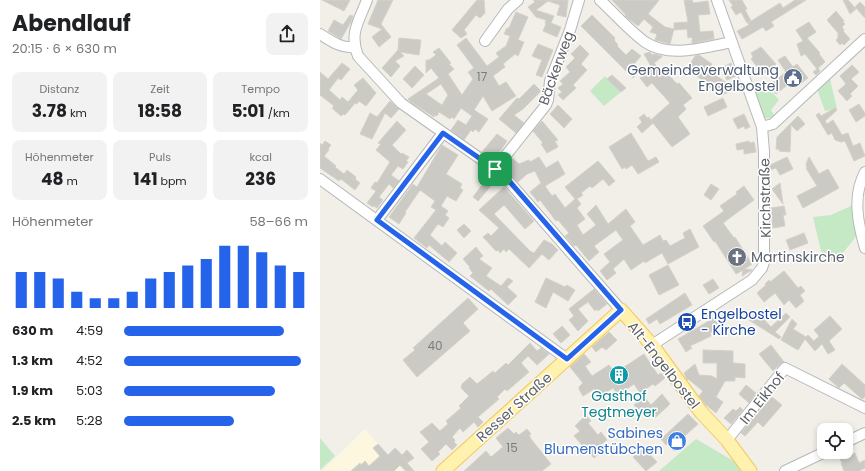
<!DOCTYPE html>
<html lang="de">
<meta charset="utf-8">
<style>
:root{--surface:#fff;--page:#f2f2f2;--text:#202124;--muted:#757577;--accent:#2563eb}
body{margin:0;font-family:Poppins,sans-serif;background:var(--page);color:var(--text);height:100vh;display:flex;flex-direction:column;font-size:15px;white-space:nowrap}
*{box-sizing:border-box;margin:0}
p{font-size:13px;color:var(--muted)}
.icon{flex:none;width:22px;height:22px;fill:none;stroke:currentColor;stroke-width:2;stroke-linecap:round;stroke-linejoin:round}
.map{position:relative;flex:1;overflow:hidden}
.side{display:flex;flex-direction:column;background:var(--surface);width:320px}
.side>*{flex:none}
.fabs{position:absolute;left:497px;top:423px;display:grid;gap:8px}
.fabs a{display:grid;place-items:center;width:36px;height:36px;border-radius:8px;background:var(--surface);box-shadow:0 2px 6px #0003;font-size:20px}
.pin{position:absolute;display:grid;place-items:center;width:34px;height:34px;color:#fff;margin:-17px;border-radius:8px;box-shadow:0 2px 6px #0006}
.round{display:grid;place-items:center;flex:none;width:42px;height:42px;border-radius:8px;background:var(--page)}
.head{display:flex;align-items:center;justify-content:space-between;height:68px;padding:0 12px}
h1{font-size:22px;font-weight:700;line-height:30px}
.metrics{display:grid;grid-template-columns:repeat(3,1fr);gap:6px;height:68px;padding:4px 12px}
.metrics div{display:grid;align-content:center;border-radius:8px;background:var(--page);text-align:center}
.metrics b{font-size:17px;font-weight:700}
.metrics small{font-size:11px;font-weight:400}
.metrics p{font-size:11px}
.chart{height:112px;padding:8px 12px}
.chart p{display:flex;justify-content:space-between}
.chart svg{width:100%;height:72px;margin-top:4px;stroke:var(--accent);stroke-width:6}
ul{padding:0 12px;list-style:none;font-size:13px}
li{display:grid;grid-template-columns:64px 48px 1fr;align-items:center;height:30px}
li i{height:10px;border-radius:5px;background:var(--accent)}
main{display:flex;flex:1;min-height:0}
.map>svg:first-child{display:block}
.commercial{fill:#fef7e0}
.green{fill:#c5e8c5}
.building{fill:#cccac5;stroke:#d6d1c6;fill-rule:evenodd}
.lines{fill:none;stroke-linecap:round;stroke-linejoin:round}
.minor-casing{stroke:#b5b8bc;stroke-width:12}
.major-casing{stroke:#f2c960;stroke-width:15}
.minor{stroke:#fff;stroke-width:10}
.major{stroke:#fff2af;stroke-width:13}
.route-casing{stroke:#fff;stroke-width:8}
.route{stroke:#2563eb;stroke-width:5}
.labels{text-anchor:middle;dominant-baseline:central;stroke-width:3;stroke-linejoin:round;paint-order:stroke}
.number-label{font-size:12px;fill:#7a7d7f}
.street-label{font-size:14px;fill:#5f6368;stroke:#fff}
.service-label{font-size:14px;fill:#4e5e75;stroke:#fff;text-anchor:end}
.worship-label{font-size:14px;fill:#5b616d;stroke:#fff;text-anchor:start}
.transit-label{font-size:14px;fill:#164399;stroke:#fff;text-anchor:start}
.culture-label{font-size:14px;fill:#0d838f;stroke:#fff}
.shop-label{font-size:14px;fill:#366cbe;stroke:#fff;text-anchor:end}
</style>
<main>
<section class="side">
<div class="head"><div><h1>Abendlauf</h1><p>20:15 · 6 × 630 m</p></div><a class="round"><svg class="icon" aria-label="share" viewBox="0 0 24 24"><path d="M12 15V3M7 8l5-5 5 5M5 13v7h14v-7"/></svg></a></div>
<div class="metrics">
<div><p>Distanz</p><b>3.78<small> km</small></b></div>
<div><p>Zeit</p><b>18:58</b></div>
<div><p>Tempo</p><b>5:01<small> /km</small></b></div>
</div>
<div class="metrics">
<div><p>Höhenmeter</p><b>48<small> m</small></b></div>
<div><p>Puls</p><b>141<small> bpm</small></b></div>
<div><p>kcal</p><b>236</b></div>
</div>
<div class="chart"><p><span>Höhenmeter</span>58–66 m</p>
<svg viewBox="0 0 160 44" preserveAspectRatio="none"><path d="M5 44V22M15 44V22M25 44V26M35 44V34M45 44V38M55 44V38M65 44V34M75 44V26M85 44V22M95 44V18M105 44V14M115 44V6M125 44V6M135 44V10M145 44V18M155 44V22"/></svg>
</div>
<ul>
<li><b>630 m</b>4:59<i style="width:87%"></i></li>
<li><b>1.3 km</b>4:52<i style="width:96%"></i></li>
<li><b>1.9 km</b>5:03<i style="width:82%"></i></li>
<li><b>2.5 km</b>5:28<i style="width:60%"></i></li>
</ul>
</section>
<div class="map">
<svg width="545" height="471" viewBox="0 0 545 471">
<rect width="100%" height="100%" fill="#f1efe8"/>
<path class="commercial" d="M45,429L83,471H2Z"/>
<path class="green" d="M285,76L301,92L284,106L270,91Z
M510,79L517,109L505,111L497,89L502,80Z
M447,86L459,100L451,110L454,115L450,118H445L442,115L433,91Z
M533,205L538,234L515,263L502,255L493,217L511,215Z
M0,438L15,456L0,470Z
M376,439L417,463L423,471H339Z"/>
<path class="building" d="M2,0H30L24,11Z
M58,0H73L61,24L71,37L59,47L52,37L62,29L48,24Z
M157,0H164L165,13L160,18L156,15L144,30L147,34L141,38L132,30Z
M213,0H248L246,17L237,15L240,5L228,1L216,10L234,16L231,23L241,27L237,37L223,31L226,24L225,23L226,20L216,17L208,7L215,2Z
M292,0H339L328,14L345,27L354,29L350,44L335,40L337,34L330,32L333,27L324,19L318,26L305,16L306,15Z
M364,0H372L373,3L388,1L390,14L378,15L380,32L393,31L394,39L372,43V37L368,38L367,29L354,30V23L368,22Z
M409,0H422L427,9L425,10L431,21L427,23L421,12L416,15L411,7L413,6Z
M475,0H486L451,22L454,26L446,31L443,27L422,39L417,31L429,25L428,23L460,3L463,8Z
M523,0H528L536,9L530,14Z
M540,2L545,7V18L535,7Z
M516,11L524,21L523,22L525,24L522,27L524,30L523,31L530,39L524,45L522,43L520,45L516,40L518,38V33L507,20Z
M196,12L208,17L198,40L204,42L198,56L195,54L183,64L185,67L173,76L179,86L186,82L196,96L172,111L163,96L154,110L168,119L159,132L155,129L153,132L151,130L144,140L131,130L138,120L146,125L152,116L141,108L134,119L132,117L130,119L119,112L117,116L115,115L114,117L91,102L88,99L119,78L111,68L106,73V60H109L116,55L113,52L119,48L131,63L129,64L134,69L128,74L142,95L153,79L148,72L154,68L137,45L146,38L167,66L179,57L176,53L186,46L190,36L184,34L187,28H189ZM121,84L128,95L122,105L106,94Z
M30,15L33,16L31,22L21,39L8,31L14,20L23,25Z
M272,15L295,38L294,40L298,45L297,46L306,55L312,49L321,56L313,65L319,72L313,78L261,26Z
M489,22L496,32L487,38L500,53L499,54L505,62L498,68L500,71L496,75L493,72L497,69L485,54L481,56L477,44L483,41L476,30Z
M79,38L101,40L99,55L80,52L84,56L75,61L80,66L71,77L62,68L78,50Z
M218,44L233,50L222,77L216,75L222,60L212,56Z
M260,45L269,54L261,64L267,70L253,85L256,88L243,100L238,95L242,92L238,88L243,84L240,81L250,72L246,67L255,58L251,54Z
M441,47L456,64L443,74L431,59L433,57L431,53Z
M330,52L332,55L334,54L342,56V57L334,63L343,73L345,71L357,84L359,83L372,98L363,105L366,109L358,117L370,134L352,147L333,123L322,133L317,127L322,122L319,118L324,114L327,118L329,117L331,120L350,103L332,83L327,87L320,78L332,68L324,54Z
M379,55L392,64L383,76L391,73L390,71L415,89L402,95L395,81L390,88L380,81L381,79L367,69L375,56Z
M465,56L473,67L477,64L488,78L480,84L475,79L456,94L450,85L466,72L458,60Z
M22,63L30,69L21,80L18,78L9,90L20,100L22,97L28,102L38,90L34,85L43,78L56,93L46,106L39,101L37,104L35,103L25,115L23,114L21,116L12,108L14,106L0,95V72L8,79Z
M411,63L416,76L407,80L401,68Z
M532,65L539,72L531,79L538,86L530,94L532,96L527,101L518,91L526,84L520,76Z
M95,66L104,75L92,88L83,79Z
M292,75L306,88L301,92L287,79Z
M214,84L221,91L203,109L194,115L204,123L196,133L179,119L197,98L199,99Z
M403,98L407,107L388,116L384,107Z
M70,101L79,109L71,118L65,113L52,139L40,134L50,113L57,117Z
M539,104L545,113V116L536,122L529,110Z
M238,105L252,119L244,128L230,114Z
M515,108L517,110L505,121L507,124L513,120L522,135L528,133L533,146L540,143L545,156L534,161L525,141L521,142L515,140L512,133L508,135L496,115L499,113L501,116Z
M424,114L430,127L425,129L424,126L418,129L413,119Z
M478,116L485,124L477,131L471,125L470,152L459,151V149H456L457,137Z
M77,121L86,130L72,145L81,154L82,153L89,157L86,161L88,162L83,169L78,166L71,175L79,181L73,188L69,184L59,197L63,200L57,208L54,206L53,207L47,203L56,191L51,188L55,182L57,183L70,162L56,150L61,144L58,143Z
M222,121L238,140L235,141L238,147L227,153L221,144L223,143L213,131Z
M311,133L328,161L336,157L339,162L318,174L312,165L306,169L305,167L302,169L289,147Z
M177,134L187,141L174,160L162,152Z
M5,141L11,145L8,149L9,150L4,156L16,166L15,167L24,174L27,170L36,177L35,179L40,183L35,190L21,179L19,181L0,168V143L2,145Z
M429,141V143L434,142L436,152L424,154V149L417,150L416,144Z
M122,145L138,155L126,174L142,184L140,188L143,190L136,201L127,196L121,206L128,211L125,215L129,218L123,227L118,224L110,235L122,246L125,242L137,253L129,262L109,245L107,248L94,238L116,210L111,207L115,201L100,190L85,212L86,213L79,224L69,217L93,184L97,187Z
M219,157L226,168L238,161L245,174L225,186L232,196L235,194L245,208L255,199L245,187L278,161L295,181L289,186L283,179L272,188L270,186L261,193L263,195L257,199L261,204L257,208L265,219L257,225L263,235L276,225L267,214L276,205L288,224L306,209L315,222L310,226L323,245L340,235L343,241L346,240L350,246L365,238L363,233L370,229L379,247L348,264L342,253L325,263L324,261L311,270L304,259L293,269L296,273L287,280L280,271L290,262L284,254L303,240L296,230L274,246L279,252L269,261L256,245L254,246L245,236L249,233L238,220L236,221L220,200L218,202L210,192L221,183L215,171L207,174L198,182L184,168L192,158L199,164L209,160L210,162Z
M467,157L473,169L460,175L456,168L450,170V165Z
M489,157L499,174L508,169L519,188L483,208L477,196L497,186L486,168H487L486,164Z
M167,173L175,181L158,201L153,197L162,185L159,182Z
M460,183L463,204L452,189Z
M391,184L399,189L391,200L384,195Z
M424,186L434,200L403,223L414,238L415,237L432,264L425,269L432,270L422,276L423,270L416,274L395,241L394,242L383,226L404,211L400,206L417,194L416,192Z
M184,187L214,221L205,229L184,205L174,214L210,251L214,253L224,240L232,244L238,250L229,260L222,254L209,268L189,249L186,252L184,249L180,253L178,250L176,251L163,237L168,233L171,236L179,228L159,210Z
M464,206L466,215H463L465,226L453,228L451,208Z
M144,224L151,231L144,238L137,230Z
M484,233L488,243L470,250L466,240Z
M156,247L163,256L159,259L172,268L166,276L181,286L188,278L193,281L187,287L197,296L188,305L171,289L169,291L150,276L153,273L149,268L150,267L143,259Z
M348,265L359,285L339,295L329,275Z
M464,271L478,288L481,286L485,291L480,295L484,301L476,308L469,300L464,305L455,293L444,302L437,293L446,285L445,284L449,280L450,282Z
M226,278L245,287L247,285L255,290L248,301L233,292L226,308L215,302Z
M393,279L399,288L389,294L383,285Z
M274,289L287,304L278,311L277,309L275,311L268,302L258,309L268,321L258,331L249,320L254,316L249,309Z
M365,293L372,305L340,324L337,319L329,324L326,319Z
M148,298L158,309L143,323L150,331L97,377L83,360L95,350L93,348Z
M437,312L451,327L466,313L470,317L455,332L461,337L459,339L429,320Z
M510,316L522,329L509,341L515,350L508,354L502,344L495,351L485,339L478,350L461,340L472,319L477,324L473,329L486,337L488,335L494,341L499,336L494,330Z
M394,318L399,327L390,333L391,336L370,346L372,348L366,352L358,339Z
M242,326L250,335L241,343L233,334Z
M289,332L297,340L286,350L282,347L276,352L272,347Z
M210,343L217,351L221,348L229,354L217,365L208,356L201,363L209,372L187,391L185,389L177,397L179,399L158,417L163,422L158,427L154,422L143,432L140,428L132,437L135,440L134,442L137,445L132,450L126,444L118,452L120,454L112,461L101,449L109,442L100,432L112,423L120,431L128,424L126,421L141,408L139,406L149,396L141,388L142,384L150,377L157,384L173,371L175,373L186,363L188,365Z
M451,345L464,362L460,364L453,371L439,354Z
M383,350L413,351V363L425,364V378L415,377V381H405L396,397L403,402L396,413L385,404L379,396L383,391L368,379L367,380L364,373L375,364L379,375L392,376L397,379V363H383Z
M264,354L271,362L265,366L272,376L289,365L295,373L324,354L338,375L341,373L345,378L335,386L333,384L320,393L314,384L298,395L293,388L279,397L274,389L263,396L259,389V387L263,383L250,367Z
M522,364L545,385V397L542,399L524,383L519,388L509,379Z
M426,385L436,393L429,403L419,394Z
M342,394L350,404L335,418L328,409L324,413L320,408L318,410L314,405L324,397L331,405Z
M452,397L462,405L443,427L438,422L425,436L421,433Z
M420,407L423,410L411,424L404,418L413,409L416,411Z
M368,414L378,424L359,441L362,444L354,451L348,443L346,445L341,439Z
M266,415L271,421L268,423L278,435L281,432L287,440L279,446L283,450L274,458L254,436L260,431L255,426Z
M188,428L194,434L196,432L199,435L207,429L211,434L209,435L211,439L231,464L222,471H144L166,451L171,457L183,447L176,438Z
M58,444L68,455L75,448L82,455L87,450L94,458L87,463L94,471H86L80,465L74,471H31L40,463L41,465L45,461L49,466L60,456L53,448Z
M324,448L337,462L326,471L313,457Z
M535,453L539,463L545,460V468L539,471H524L521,463H522L520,459Z"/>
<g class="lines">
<g class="minor-casing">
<path id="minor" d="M47,0C39,21 29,33 38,56L81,103L175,169L190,183L301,310
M280,0C295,14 309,30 325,42C350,59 385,47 412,42
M0,34C11,41 22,49 35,47
M165,41L188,9L198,0
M442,127L453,124L545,39
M175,169L226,105L228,100L230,81L250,30L259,0
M545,172C532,196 538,224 545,248
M0,179L247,359
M57,220L123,133
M332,345L432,280L442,268L444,262V152L442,127L397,0
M407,440L465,368L545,408
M526,442L545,433
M465,471L505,452"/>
</g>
<g class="major-casing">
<path id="major" d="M123,471L301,310L332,345L381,412L407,440L430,471"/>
</g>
<use href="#minor" class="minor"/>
<use href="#major" class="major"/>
</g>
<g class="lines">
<g class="route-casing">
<path id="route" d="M123,133L175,169L190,182L301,310L247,359L57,220Z"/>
</g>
<use href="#route" class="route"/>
</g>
<defs>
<g id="civic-disc" transform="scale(1)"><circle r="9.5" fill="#5c6f8a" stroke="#fff"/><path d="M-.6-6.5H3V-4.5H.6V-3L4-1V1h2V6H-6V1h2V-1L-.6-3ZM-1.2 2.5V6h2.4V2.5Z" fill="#fff"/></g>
<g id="church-disc" transform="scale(1)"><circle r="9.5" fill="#6b7280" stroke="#fff"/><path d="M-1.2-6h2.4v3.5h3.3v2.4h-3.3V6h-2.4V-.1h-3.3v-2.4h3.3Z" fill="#fff"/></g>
<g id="bus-disc" transform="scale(1)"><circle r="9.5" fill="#1a4fb4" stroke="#fff"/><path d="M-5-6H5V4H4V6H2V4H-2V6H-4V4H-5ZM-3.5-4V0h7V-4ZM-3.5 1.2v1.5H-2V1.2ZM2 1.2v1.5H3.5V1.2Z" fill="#fff"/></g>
<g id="building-disc" transform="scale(1)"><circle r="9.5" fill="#0f9aa8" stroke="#fff"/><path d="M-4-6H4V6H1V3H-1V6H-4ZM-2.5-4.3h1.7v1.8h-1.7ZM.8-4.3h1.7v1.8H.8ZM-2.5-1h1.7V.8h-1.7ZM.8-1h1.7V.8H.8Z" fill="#fff"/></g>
<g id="shop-disc" transform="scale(1)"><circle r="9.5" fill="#3f7fe0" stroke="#fff"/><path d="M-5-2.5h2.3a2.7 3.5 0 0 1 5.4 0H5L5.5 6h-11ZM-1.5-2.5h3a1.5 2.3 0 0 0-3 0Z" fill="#fff"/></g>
</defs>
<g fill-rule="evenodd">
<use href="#civic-disc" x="473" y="78"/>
<use href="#church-disc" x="417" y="257"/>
<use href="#bus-disc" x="367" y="322"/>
<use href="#building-disc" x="299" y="375"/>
<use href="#shop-disc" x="357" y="441"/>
</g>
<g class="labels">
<g class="number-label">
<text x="162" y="76">17</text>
<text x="115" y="345">40</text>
<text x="192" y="447">15</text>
</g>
<g class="street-label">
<text transform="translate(236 68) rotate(-70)">Bäckerweg</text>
<text transform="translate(445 198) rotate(-91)">Kirchstraße</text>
<text transform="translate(344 365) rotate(52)">Alt-Engelbostel</text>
<text transform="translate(442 398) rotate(-51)">Im Eikhof</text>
<text transform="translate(194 407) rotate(-42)">Resser Straße</text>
</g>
<g class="service-label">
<text x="459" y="70">Gemeindeverwaltung<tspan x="459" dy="16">Engelbostel</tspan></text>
</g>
<g class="worship-label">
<text x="431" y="257">Martinskirche</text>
</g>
<g class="transit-label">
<text x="381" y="314">Engelbostel<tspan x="381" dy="16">- Kirche</tspan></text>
</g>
<g class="culture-label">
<text x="299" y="396">Gasthof<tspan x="299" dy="16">Tegtmeyer</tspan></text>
</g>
<g class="shop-label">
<text x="343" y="433">Sabines<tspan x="343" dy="16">Blumenstübchen</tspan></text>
</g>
</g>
</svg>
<div class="fabs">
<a><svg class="icon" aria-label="locate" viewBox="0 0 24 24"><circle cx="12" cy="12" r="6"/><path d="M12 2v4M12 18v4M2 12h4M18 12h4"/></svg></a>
</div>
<div class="pin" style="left:175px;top:169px;background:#1e9e55"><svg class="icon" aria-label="arrive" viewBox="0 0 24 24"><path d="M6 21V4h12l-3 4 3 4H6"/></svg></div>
</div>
</main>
